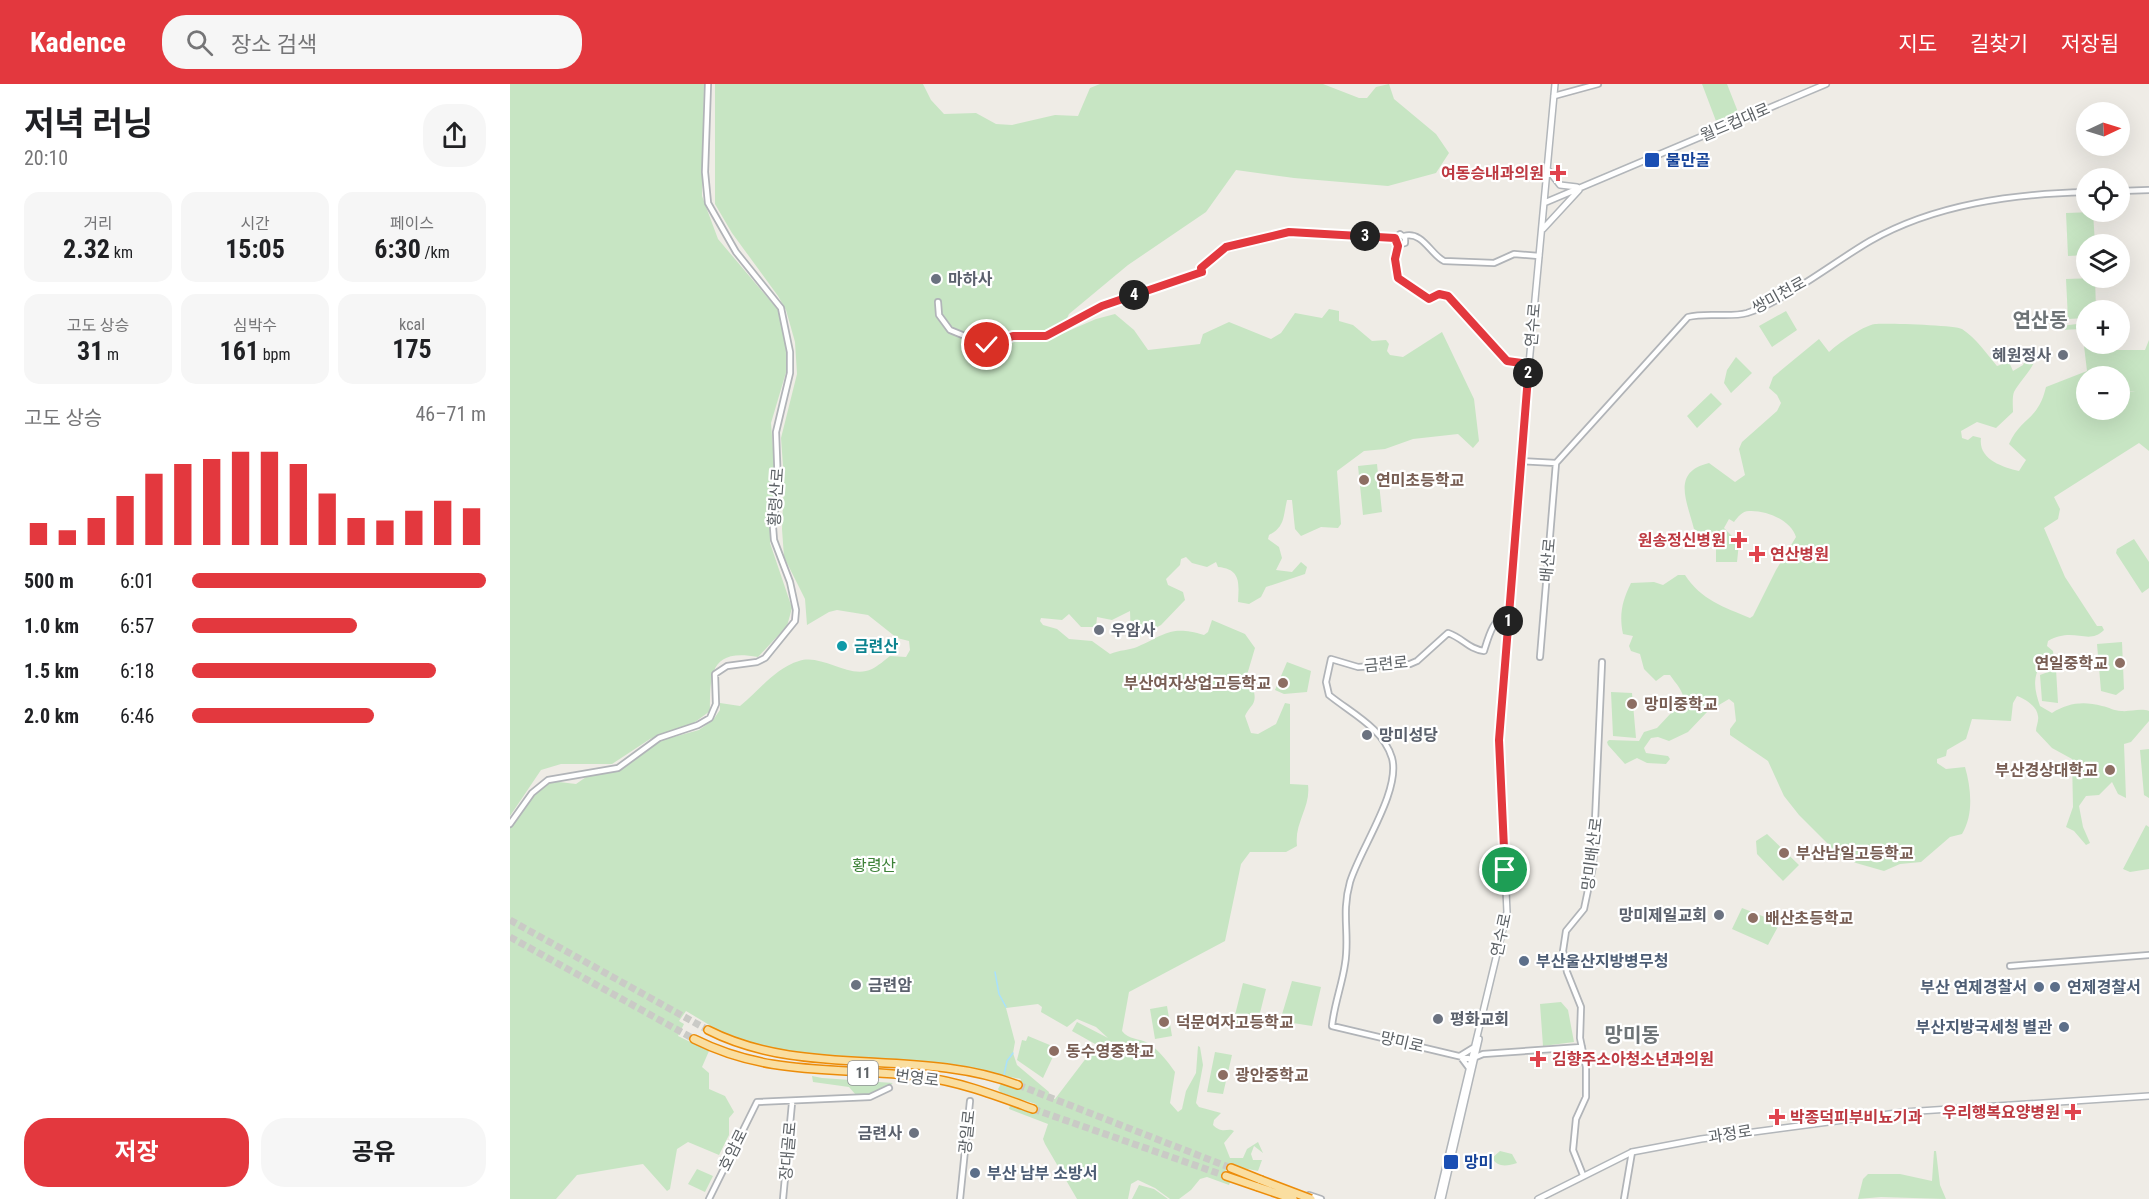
<!DOCTYPE html>
<html lang="ko">
<meta charset="utf-8">
<style>
:root{--surface:#fff;--page:#f6f6f6;--text:#202124;--muted:#757577;--accent:#e3383e}
body{margin:0;font-family:"Roboto Condensed","Noto Sans KR",sans-serif;background:var(--page);color:var(--text);height:100vh;display:flex;flex-direction:column;font-size:22px;white-space:nowrap}
*{box-sizing:border-box;margin:0}
p{font-size:20px;color:var(--muted)}
.icon{flex:none;width:33px;height:33px;fill:none;stroke:currentColor;stroke-width:2;stroke-linecap:round;stroke-linejoin:round}
.map{position:relative;flex:1;overflow:hidden}
.details{display:flex;flex-direction:column;background:var(--surface);width:510px}
.details>*{flex:none}
.needle{width:39px;rotate:86deg}
.buttons{position:absolute;left:1566px;top:18px;display:grid;gap:12px}
.buttons a{display:grid;place-items:center;width:54px;height:54px;border-radius:50%;background:var(--surface);box-shadow:0 6px 24px #0002;font-size:30px}
.pin{position:absolute;display:grid;place-items:center;width:51px;height:51px;color:#fff;margin:-26px;border:3px solid #fff;border-radius:50%;box-shadow:0 2px 6px #0007}
.km{position:absolute;width:30px;height:30px;margin:-15px;border-radius:50%;background:#222;color:#fff;font-size:16px;line-height:30px;text-align:center}
.round{display:grid;place-items:center;flex:none;width:63px;height:63px;border-radius:24px;background:var(--page)}
.head{display:flex;align-items:center;justify-content:space-between;height:102px;padding:0 24px}
h1{font-size:33px;font-weight:700;line-height:45px}
.stats{display:grid;grid-template-columns:repeat(3,1fr);gap:9px;height:102px;padding:6px 24px}
.stats div{display:grid;align-content:center;border-radius:15px;background:var(--page);text-align:center}
.stats b{font-size:26px;font-weight:700}
.stats small{font-size:16px;font-weight:400}
.stats p{font-size:16px}
.chart{height:168px;padding:12px 24px}
.chart p{display:flex;justify-content:space-between}
.chart svg{width:100%;height:108px;margin-top:6px;stroke:var(--accent);stroke-width:6}
.action{display:flex;gap:12px;margin-top:auto;padding:12px 24px}
.action a{flex:1;height:69px;border-radius:24px;background:var(--accent);color:#fff;font-size:24px;font-weight:700;line-height:69px;text-align:center}
.action a+a{background:var(--page);color:var(--text)}
ul{padding:0 24px;list-style:none;font-size:20px}
li{display:grid;grid-template-columns:96px 72px 1fr;align-items:center;height:45px}
li i{height:15px;border-radius:8px;background:var(--accent)}
header{display:flex;align-items:center;gap:36px;box-sizing:border-box;height:84px;padding:0 30px;background:var(--accent);color:#fff}
header strong{font-size:28px}
nav{display:flex;gap:33px;margin-inline-start:auto;font-size:21px}
.search{width:420px;height:54px;background:var(--page);display:flex;align-items:center;gap:15px;box-sizing:border-box;padding:0 21px;border-radius:24px;color:var(--muted);font-size:22px}
main{display:flex;flex:1;min-height:0}
.map>svg:first-child{display:block}
.green{fill:#c7e5c3;fill-rule:evenodd}
.lines{fill:none;stroke-linecap:round;stroke-linejoin:round}
.stream{stroke:#a9e1fc;stroke-width:1.5}
.trunk-tunnel{stroke:#cacac6;stroke-width:7;stroke-dasharray:7 3.5;stroke-linecap:butt}
.tertiary-casing{stroke:#b1b4b8;stroke-width:8}
.secondary-casing{stroke:#b2b6ba;stroke-width:8}
.trunk-casing{stroke:#ec8c09;stroke-width:10}
.tertiary{stroke:#fff;stroke-width:4.5}
.secondary{stroke:#fff;stroke-width:5}
.trunk{stroke:#fadea0;stroke-width:7}
.trunk-bridge-casing{stroke:#ec8c09;stroke-width:10;stroke-linecap:butt}
.trunk-bridge{stroke:#fadea0;stroke-width:7}
.route-casing{stroke:#fff;stroke-width:12}
.route{stroke:#e3383e;stroke-width:8}
.transit-dot{fill:#1a4fb4;stroke:#fff;stroke-width:2}
.health-dot{fill:#e0444e;stroke:#fff;stroke-width:2}
.worship-dot{fill:#6b7280;stroke:#fff;stroke-width:2}
.education-dot{fill:#8d6e63;stroke:#fff;stroke-width:2}
.culture-dot{fill:#0f9aa8;stroke:#fff;stroke-width:2}
.service-dot{fill:#5c6f8a;stroke:#fff;stroke-width:2}
.labels{text-anchor:middle;dominant-baseline:central;stroke-width:4.5;stroke-linejoin:round;paint-order:stroke}
.shield{fill:#fff;stroke:#8e9194;stroke-width:1.5}
.shield-label{font-size:15px;font-weight:bold;fill:#5d6266}
.street-label{font-size:16px;fill:#5d6266;stroke:#fff}
.transit-label{font-size:16px;font-weight:bold;fill:#164399;stroke:#fff;text-anchor:start}
.health-label{font-size:16px;font-weight:bold;fill:#be3a42;stroke:#fff;text-anchor:end}
.worship-label{font-size:16px;font-weight:bold;fill:#5b616d;stroke:#fff;text-anchor:start}
.education-label{font-size:16px;font-weight:bold;fill:#785e54;stroke:#fff;text-anchor:start}
.culture-label{font-size:16px;font-weight:bold;fill:#0d838f;stroke:#fff;text-anchor:start}
.park-label{font-size:16px;fill:#3d8238;stroke:#fff}
.service-label{font-size:16px;font-weight:bold;fill:#4e5e75;stroke:#fff;text-anchor:start}
.quarter-label{font-size:20px;font-weight:bold;fill:#6e7477;stroke:#fff}
</style>
<header>
<strong>Kadence</strong>
<div class="search"><svg class="icon" aria-label="search" viewBox="0 0 24 24"><circle cx="10" cy="10" r="6"/><path d="M15 15l6 6"/></svg>장소 검색</div>
<nav><a>지도</a><a>길찾기</a><a>저장됨</a></nav>
</header>
<main>
<section class="details">
<div class="head"><div><h1>저녁 러닝</h1><p>20:10</p></div><a class="round"><svg class="icon" aria-label="share" viewBox="0 0 24 24"><path d="M12 15V3M7 8l5-5 5 5M5 13v7h14v-7"/></svg></a></div>
<div class="stats">
<div><p>거리</p><b>2.32<small> km</small></b></div>
<div><p>시간</p><b>15:05</b></div>
<div><p>페이스</p><b>6:30<small> /km</small></b></div>
</div>
<div class="stats">
<div><p>고도 상승</p><b>31<small> m</small></b></div>
<div><p>심박수</p><b>161<small> bpm</small></b></div>
<div><p>kcal</p><b>175</b></div>
</div>
<div class="chart"><p><span>고도 상승</span>46–71 m</p>
<svg viewBox="0 0 160 44" preserveAspectRatio="none"><path d="M5 44V35M15 44V38M25 44V33M35 44V24M45 44V15M55 44V11M65 44V9M75 44V6M85 44V6M95 44V11M105 44V23M115 44V33M125 44V34M135 44V30M145 44V26M155 44V29"/></svg>
</div>
<ul>
<li><b>500 m</b>6:01<i style="width:100%"></i></li>
<li><b>1.0 km</b>6:57<i style="width:56%"></i></li>
<li><b>1.5 km</b>6:18<i style="width:83%"></i></li>
<li><b>2.0 km</b>6:46<i style="width:62%"></i></li>
</ul>
<div class="action"><a>저장</a><a>공유</a></div>
</section>
<div class="map">
<svg width="1639" height="1115" viewBox="0 0 1639 1115">
<rect width="100%" height="100%" fill="#efece6"/>
<path class="green" d="M0,0H194L192,112L208,155L268,226L276,259L277,285L261,339L265,391L260,459L282,524L277,542L248,573C200,564 200,590 200,627L181,641L140,655L102,680H51L31,686L0,732Z
M205,0H413L421,16L434,30L466,29L486,40L502,41L545,31L568,32L580,4L590,0H813L849,14H857L866,3L879,0L884,15L926,50L939,69L926,89L878,102L784,94L726,86L696,128L618,181L559,230L549,251L586,235L605,230L624,246L638,266L690,260L693,250L719,238L761,255L771,249L785,229L812,234L819,225L829,227V237L843,241L862,257L876,256L879,260L877,267L880,271L893,273L932,248L964,315L969,357L963,364L948,350L903,355L875,365L854,367L827,387L831,440L828,444L811,443L791,452L785,445L782,416H777C773,433 775,443 759,451L758,455L769,463L772,474L766,486L782,488L791,478L797,483L795,490L756,503L751,513L739,520L728,518C729,499 731,485 708,483L706,478L697,483L682,479L676,473L671,475L670,481L656,495L658,501L673,508L675,516L651,541L624,556H621L620,527L602,536L587,533L586,543H571L559,530L552,536L531,534L530,537L533,541L547,545L559,555L582,557L600,570C609,566 620,566 627,563C656,550 661,541 694,551L698,548L702,536L735,550L745,564L734,601L744,608C747,621 739,622 735,632L741,649L748,650L766,640L775,619L780,620V700L798,701C801,723 784,739 787,762L776,768H740L731,780L715,857L619,908L612,947C619,956 629,954 638,959C648,965 659,979 665,988L660,1019L668,1028L672,1025L676,1007L686,989L688,962L690,963L693,981L686,1019L689,1023L711,1029L704,1036L703,1041C713,1051 718,1043 724,1047L714,1059L720,1074H733L737,1065L748,1058L753,1069L744,1062L741,1070L743,1076H752L748,1087L718,1081L713,1093L720,1098L719,1101L697,1093L690,1095L681,1106L669,1115H660L645,1104L628,1096L621,1100L618,1115H567L535,1060L533,1055L538,1040L499,1025L500,1021L523,1029L526,1020L491,1009L488,1005L492,998L508,1003L511,995L430,979L289,970L256,966L205,947L206,945L176,927L169,937L174,940L168,952L199,967L192,983L199,989V1005L215,1012L224,1028L219,1034V1051L209,1071L178,1058L167,1065L160,1105L157,1107L133,1080L67,1091L46,1115H0V742L31,702L41,697L66,700L79,691L107,686L149,657L189,646L203,636L210,626V619L230,622C249,607 265,584 289,577C312,569 339,596 362,585C368,582 375,576 380,572L396,573L400,566L399,557L387,554L358,531L327,526L319,528L297,541L295,515L274,473L272,445L274,396L271,354L287,290L285,258L276,226L268,212L222,149L205,120ZM528,920L532,923L531,928L557,943L567,935L586,943L598,954L567,938L562,947L594,965L580,969L545,1015L538,1014L539,1008L507,981L503,969L505,958L496,924Z
M1192,0H1217L1228,28L1206,37Z
M1583,128L1585,160H1576V171L1558,172L1556,129Z
M1585,194L1586,226H1576V234L1558,235L1556,195Z
M1276,227L1287,246L1262,263L1249,242Z
M1576,239V260H1600L1605,266H1635L1639,256V367L1629,359L1544,413L1550,425L1548,435L1534,444L1555,493L1587,542H1592L1594,546C1578,562 1564,542 1538,557L1537,562L1543,567L1544,575L1538,583L1527,588C1523,600 1526,610 1530,622L1542,629C1558,619 1573,617 1592,622C1599,623 1604,627 1611,627C1620,628 1630,624 1639,627V637L1621,658L1614,660L1616,714L1608,710L1602,698L1589,711L1576,712L1569,722L1573,743L1580,759L1576,761L1564,747L1556,743L1563,723L1562,675L1542,664L1526,647C1526,642 1529,637 1528,632C1527,622 1515,615 1507,612L1503,619L1501,637L1462,635L1456,655L1437,666L1436,672L1427,675V679L1436,685L1455,683C1461,704 1464,730 1452,750L1440,753L1411,778L1390,780L1374,787L1346,779L1328,770L1289,731L1274,712L1258,677L1220,651V645L1226,637L1224,619L1219,615L1197,628L1178,648L1159,657L1148,653L1141,654L1134,664L1136,669L1158,672L1160,675L1156,680L1137,679L1127,674L1115,680L1098,661L1097,658L1099,656L1129,657L1134,648L1147,644L1162,628L1171,625C1178,610 1168,603 1160,591H1154L1146,597L1134,585L1130,570L1121,567L1119,562L1123,552L1113,550C1109,531 1112,517 1121,499L1144,498L1153,501L1168,491H1175C1191,516 1214,523 1240,534L1243,532L1266,486L1286,453C1281,436 1256,426 1239,427C1232,427 1228,433 1224,438L1219,435L1214,444L1229,459L1227,478H1206V458L1184,445C1177,417 1161,388 1199,379L1225,398L1235,391L1229,365L1232,358L1267,327L1271,319L1267,311L1259,304L1263,293L1309,255L1319,268C1328,260 1352,242 1365,240C1375,239 1445,241 1452,245C1466,254 1476,269 1487,282L1499,278L1503,287L1513,281L1517,271L1526,270C1526,283 1510,296 1504,308C1502,313 1503,323 1503,328L1486,344L1467,338L1451,347L1452,354L1458,356L1463,352L1471,354C1468,375 1492,383 1509,387L1516,376L1499,360C1511,333 1528,337 1536,303L1577,287L1572,245L1551,246L1550,242ZM1576,292H1610V309L1625,307L1610,310V326H1576Z
M1226,273L1242,289L1221,309L1214,299L1217,286Z
M1201,309L1212,320L1187,344L1177,332Z
M867,380L872,428L853,431L848,382Z
M1624,455L1639,478V504L1632,509L1606,469L1607,465Z
M1612,558L1614,605L1606,611L1591,607L1587,560Z
M777,578L801,587L797,608L774,610L765,606Z
M1546,585L1548,619L1532,617L1530,591Z
M1101,608L1122,609L1126,654L1103,652Z
M1639,665V714L1634,711L1630,666Z
M1636,741L1639,743V785L1620,788L1613,785Z
M1257,750L1289,781L1273,797L1247,770L1246,757Z
M1232,824L1270,839L1258,861L1222,845Z
M782,897L811,903L802,942L770,937Z
M733,899L756,905L746,945L723,939Z
M1051,918L1058,926L1064,958L1033,962L1030,920Z
M657,922L662,952L645,955L640,925Z
M518,952L547,964L533,994L507,976L512,956L516,957Z
M705,968L722,971L713,1010L697,1008Z
M302,992L312,994L383,999L362,1011H346L339,1003L303,998Z
M990,1067L1002,1070L1007,1079C997,1082 988,1084 982,1074Z
M1424,1067H1426L1430,1101L1436,1115L1371,1113L1348,1115L1353,1095L1358,1090H1390L1422,1097Z
M187,1085L203,1092L195,1108L178,1100Z
M629,1101L644,1105L658,1115H622Z"/>
<g class="lines">
<path class="stream" d="M485,888L489,910L496,923
M494,991L497,977L503,969"/>
<path class="trunk-tunnel" d="M0,836L198,946
M0,853L184,955
M508,1001L721,1084
M523,1025L716,1092"/>
<g class="tertiary-casing">
<path id="tertiary" d="M1044,12L1088,0
M1610,107L1639,106
M894,152C913,147 920,170 934,177L984,179L1004,170L1029,172
M888,161C877,191 896,201 919,215L929,210L937,212L997,277L1019,280
M428,218L429,231L440,246L477,261L503,252H536L592,222L692,188L691,184L716,163L779,148L885,154L890,150L895,154V159L888,161L885,154
M1010,377L1046,379L1178,233C1197,228 1219,234 1237,229C1275,217 1324,178 1360,157C1425,120 1503,110 1576,108
M999,527C983,535 979,551 974,567C958,565 953,554 938,549L907,577L900,580L848,583L821,575L816,598L819,611C841,629 873,644 882,674C891,707 850,765 840,798C831,830 840,851 835,880C832,901 824,921 822,942L961,975L973,970L1072,963
M1030,573L1046,379
M0,740L22,709L38,696L108,684L149,654L188,641L200,634L206,620L205,590L217,582L247,578L255,574L285,537L286,526L280,498L264,456L263,443L268,402L266,348L280,289V268L271,224L226,168L198,119L195,88L198,0
M1500,882L1639,871
M959,984L950,972L963,964
M1073,1091L1063,1066L1066,1035L1076,1013V983L1070,954L1071,923L1057,888L1053,867L1056,847L1074,825L1083,782L1092,578
M799,1111L811,1115
M199,1115L247,1018L360,1013L379,1004
M273,1115L282,1019
M450,1115L460,1017
M1114,1115L1122,1068"/>
</g>
<g class="secondary-casing">
<path id="secondary" d="M1039,87L1050,101L1067,103
M1034,119L1316,0
M1033,145L1069,106
M928,1115L997,828L989,656L1010,377L1045,0
M932,1115L969,955
M1028,1115L1122,1068L1191,1055L1394,1028L1639,1012"/>
</g>
<g class="trunk-casing">
<path id="trunk" d="M198,946C294,995 408,963 508,1001
M184,955C262,994 330,982 413,993C451,998 487,1012 523,1025
M721,1084L751,1096
M716,1092L748,1103"/>
</g>
<use href="#tertiary" class="tertiary"/>
<use href="#secondary" class="secondary"/>
<use href="#trunk" class="trunk"/>
<g class="trunk-bridge-casing">
<path id="trunk-bridge" d="M751,1096L801,1115
M748,1103L783,1115"/>
</g>
<use href="#trunk-bridge" class="trunk-bridge"/>
</g>
<g class="lines">
<g class="route-casing">
<path id="route" d="M477,261L503,252H536L592,222L692,188L691,184L716,163L779,148L885,154L888,162L885,175L888,194L919,215L929,210L938,212L997,277L1019,280L989,656L995,786"/>
</g>
<use href="#route" class="route"/>
</g>
<g class="transit-dot">
<rect x="1134" y="68" width="16" height="16" rx="3"/>
<rect x="933" y="1070" width="16" height="16" rx="3"/>
</g>
<g class="health-dot">
<path d="M1045 80h6v6h6v6h-6v6h-6v-6h-6v-6h6z"/>
<path d="M1226 447h6v6h6v6h-6v6h-6v-6h-6v-6h6z"/>
<path d="M1244 461h6v6h6v6h-6v6h-6v-6h-6v-6h6z"/>
<path d="M1025 966h6v6h6v6h-6v6h-6v-6h-6v-6h6z"/>
<path d="M1560 1019h6v6h6v6h-6v6h-6v-6h-6v-6h6z"/>
<path d="M1264 1024h6v6h6v6h-6v6h-6v-6h-6v-6h6z"/>
</g>
<g class="worship-dot">
<circle cx="426" cy="195" r="6"/>
<circle cx="1553" cy="271" r="6"/>
<circle cx="589" cy="546" r="6"/>
<circle cx="857" cy="651" r="6"/>
<circle cx="1209" cy="831" r="6"/>
<circle cx="346" cy="901" r="6"/>
<circle cx="928" cy="935" r="6"/>
<circle cx="404" cy="1049" r="6"/>
</g>
<g class="education-dot">
<circle cx="854" cy="396" r="6"/>
<circle cx="1610" cy="579" r="6"/>
<circle cx="773" cy="599" r="6"/>
<circle cx="1122" cy="620" r="6"/>
<circle cx="1600" cy="686" r="6"/>
<circle cx="1274" cy="769" r="6"/>
<circle cx="1243" cy="834" r="6"/>
<circle cx="654" cy="938" r="6"/>
<circle cx="544" cy="967" r="6"/>
<circle cx="713" cy="991" r="6"/>
</g>
<circle class="culture-dot" cx="332" cy="562" r="6"/>
<g class="service-dot">
<circle cx="1014" cy="877" r="6"/>
<circle cx="1529" cy="903" r="6"/>
<circle cx="1545" cy="903" r="6"/>
<circle cx="1554" cy="943" r="6"/>
<circle cx="465" cy="1089" r="6"/>
</g>
<g class="labels">
<rect class="shield" x="338" y="977" width="30" height="24" rx="4.5"/>
<g class="shield-label">
<text x="353" y="989">11</text>
</g>
<g class="street-label">
<text transform="translate(1225 38) rotate(-23)">월드컵대로</text>
<text transform="translate(1269 211) rotate(-29)">쌍미천로</text>
<text transform="translate(1023 241) rotate(-85)">연수로</text>
<text transform="translate(266 413) rotate(-86)">황령산로</text>
<text transform="translate(1038 476) rotate(-85)">배산로</text>
<text transform="translate(876 580) rotate(-5)">금련로</text>
<text transform="translate(1082 770) rotate(-83)">망미배산로</text>
<text transform="translate(991 851) rotate(-78)">연수로</text>
<text transform="translate(892 958) rotate(13)">망미로</text>
<text transform="translate(407 994) rotate(7)">번영로</text>
<text transform="translate(457 1048) rotate(-84)">광일로</text>
<text transform="translate(1220 1050) rotate(-9)">과정로</text>
<text transform="translate(223 1066) rotate(-64)">호암로</text>
<text transform="translate(278 1067) rotate(-85)">장대골로</text>
</g>
<g class="transit-label">
<text x="1156" y="76">물만골</text>
<text x="954" y="1078">망미</text>
</g>
<g class="health-label">
<text x="1034" y="89">여동승내과의원</text>
<text x="1216" y="456">원송정신병원</text>
<text x="1260" y="470" text-anchor="start">연산병원</text>
<text x="1042" y="975" text-anchor="start">김향주소아청소년과의원</text>
<text x="1550" y="1028">우리행복요양병원</text>
<text x="1280" y="1033" text-anchor="start">박종덕피부비뇨기과</text>
</g>
<g class="worship-label">
<text x="438" y="195">마하사</text>
<text x="1541" y="271" text-anchor="end">혜원정사</text>
<text x="601" y="546">우암사</text>
<text x="869" y="651">망미성당</text>
<text x="1197" y="831" text-anchor="end">망미제일교회</text>
<text x="358" y="901">금련암</text>
<text x="940" y="935">평화교회</text>
<text x="392" y="1049" text-anchor="end">금련사</text>
</g>
<g class="education-label">
<text x="866" y="396">연미초등학교</text>
<text x="1598" y="579" text-anchor="end">연일중학교</text>
<text x="761" y="599" text-anchor="end">부산여자상업고등학교</text>
<text x="1134" y="620">망미중학교</text>
<text x="1588" y="686" text-anchor="end">부산경상대학교</text>
<text x="1286" y="769">부산남일고등학교</text>
<text x="1255" y="834">배산초등학교</text>
<text x="666" y="938">덕문여자고등학교</text>
<text x="556" y="967">동수영중학교</text>
<text x="725" y="991">광안중학교</text>
</g>
<g class="culture-label">
<text x="344" y="562">금련산</text>
</g>
<g class="park-label">
<text x="364" y="781">황령산</text>
</g>
<g class="service-label">
<text x="1026" y="877">부산울산지방병무청</text>
<text x="1517" y="903" text-anchor="end">부산 연제경찰서</text>
<text x="1557" y="903">연제경찰서</text>
<text x="1542" y="943" text-anchor="end">부산지방국세청 별관</text>
<text x="477" y="1089">부산 남부 소방서</text>
</g>
<g class="quarter-label">
<text x="1530" y="236">연산동</text>
<text x="1122" y="951">망미동</text>
</g>
</g>
</svg>
<div class="buttons">
<a><svg class="needle" viewBox="-14 -14 28 28"><path d="M0-13l5 13h-10z" fill="#e53935"/><path d="M0 13l5-13h-10z" fill="#757577"/></svg></a>
<a><svg class="icon" aria-label="locate" viewBox="0 0 24 24"><circle cx="12" cy="12" r="6"/><path d="M12 2v4M12 18v4M2 12h4M18 12h4"/></svg></a>
<a><svg class="icon" aria-label="layers" viewBox="0 0 24 24"><path d="M12 4l9 5-9 5-9-5zM3 14l9 5 9-5"/></svg></a>
<a>+</a>
<a>−</a>
</div>
<div class="pin" style="left:995px;top:786px;background:#1e9e55"><svg class="icon" aria-label="arrive" viewBox="0 0 24 24"><path d="M6 21V4h12l-3 4 3 4H6"/></svg></div>
<div class="pin" style="left:477px;top:261px;background:#d93025"><svg class="icon" aria-label="check" viewBox="0 0 24 24"><path d="M5 12l5 5 9-10"/></svg></div>
<b class="km" style="left:998px;top:537px">1</b>
<b class="km" style="left:1018px;top:289px">2</b>
<b class="km" style="left:855px;top:152px">3</b>
<b class="km" style="left:624px;top:211px">4</b>
</div>
</main>
